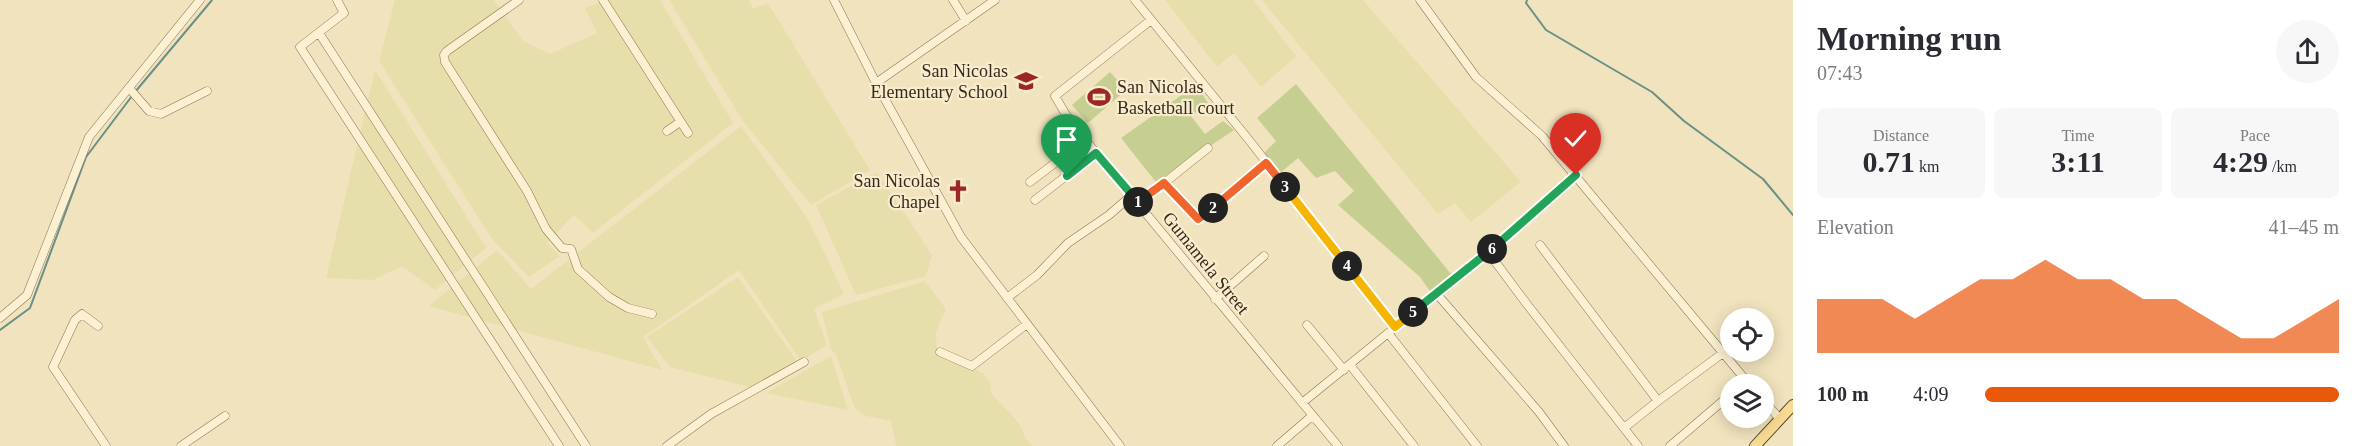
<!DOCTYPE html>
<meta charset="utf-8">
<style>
:root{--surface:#fff;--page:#f7f7f7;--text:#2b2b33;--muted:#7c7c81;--accent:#ea580c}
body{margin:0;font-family:Georgia,serif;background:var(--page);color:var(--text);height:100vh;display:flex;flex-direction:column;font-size:22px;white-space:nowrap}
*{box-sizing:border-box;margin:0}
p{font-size:20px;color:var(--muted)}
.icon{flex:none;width:33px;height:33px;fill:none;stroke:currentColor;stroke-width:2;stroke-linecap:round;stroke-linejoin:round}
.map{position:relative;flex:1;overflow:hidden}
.sheet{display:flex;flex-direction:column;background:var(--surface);width:570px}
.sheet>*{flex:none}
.tools{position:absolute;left:1720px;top:308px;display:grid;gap:12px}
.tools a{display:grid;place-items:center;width:54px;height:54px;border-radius:50%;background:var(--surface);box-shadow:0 3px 15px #0003;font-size:30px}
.pin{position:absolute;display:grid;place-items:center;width:51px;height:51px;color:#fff;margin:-62px -26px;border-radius:50% 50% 50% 0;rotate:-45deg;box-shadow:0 0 6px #0007}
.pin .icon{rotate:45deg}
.km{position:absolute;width:30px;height:30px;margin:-15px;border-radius:50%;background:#222;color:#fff;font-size:16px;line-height:30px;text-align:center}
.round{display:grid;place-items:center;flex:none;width:63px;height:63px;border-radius:32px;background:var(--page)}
.headline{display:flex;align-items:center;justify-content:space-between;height:102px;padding:0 24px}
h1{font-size:33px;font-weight:700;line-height:45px}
.metrics{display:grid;grid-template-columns:repeat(3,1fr);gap:9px;height:102px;padding:6px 24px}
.metrics div{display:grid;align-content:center;border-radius:9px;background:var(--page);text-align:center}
.metrics b{font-size:30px;font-weight:700}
.metrics small{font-size:16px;font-weight:400}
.metrics p{font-size:16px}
.chart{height:168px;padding:12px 24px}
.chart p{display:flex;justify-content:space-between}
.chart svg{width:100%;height:108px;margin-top:6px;fill:var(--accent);opacity:.7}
ul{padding:0 24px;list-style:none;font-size:20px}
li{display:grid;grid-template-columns:96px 72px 1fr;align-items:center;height:45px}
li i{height:15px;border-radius:8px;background:var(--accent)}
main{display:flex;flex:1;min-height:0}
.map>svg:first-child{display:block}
.farmland{fill:#e7dfab}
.green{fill:#c6cf91}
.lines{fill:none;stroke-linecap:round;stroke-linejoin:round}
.stream{stroke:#689087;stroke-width:2}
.minor-casing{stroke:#8a7355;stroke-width:9}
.major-casing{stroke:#57412a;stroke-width:12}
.minor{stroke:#fbf0d1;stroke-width:8}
.major{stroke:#f7db92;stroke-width:10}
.split-1-casing{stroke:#fff;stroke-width:12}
.split-2-casing{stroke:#fff;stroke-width:12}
.split-3-casing{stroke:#fff;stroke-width:12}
.split-4-casing{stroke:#fff;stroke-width:12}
.split-5-casing{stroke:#fff;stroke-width:12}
.split-6-casing{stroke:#fff;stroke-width:12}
.split-7-casing{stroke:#fff;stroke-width:12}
.split-1{stroke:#22a559;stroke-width:8}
.split-2{stroke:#f0652b;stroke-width:8}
.split-3{stroke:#f0652b;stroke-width:8}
.split-4{stroke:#f5b400;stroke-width:8}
.split-5{stroke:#f5b400;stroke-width:8}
.split-6{stroke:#22a559;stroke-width:8}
.split-7{stroke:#22a559;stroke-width:8}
.labels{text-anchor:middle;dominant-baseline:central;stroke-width:4.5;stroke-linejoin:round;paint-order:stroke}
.poi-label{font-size:18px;fill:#382a1b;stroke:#f7edce;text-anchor:end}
.street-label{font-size:18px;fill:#382a1b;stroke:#f7edce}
</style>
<main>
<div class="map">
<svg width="1793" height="446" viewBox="0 0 1793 446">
<rect width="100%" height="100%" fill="#f1e3be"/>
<path class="farmland" d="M395,0H494L523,41L550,54L597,33L585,8L606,0H660L733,123L593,233L574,215L547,243L560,256L529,277L492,239L379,61Z
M669,0H749L753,9L768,3L870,170L811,205L743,121Z
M1165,0H1253L1296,56L1261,87L1234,53L1217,67Z
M1262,0H1363L1521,182L1471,222L1455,203L1438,214Z
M375,70L486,248L435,290L402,266L373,280L326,278Z
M741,126L808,219L844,294L814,309L827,345L801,361L739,270L643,337L662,370L429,306L497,250L531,289Z
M877,172L932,255L926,276L856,295L816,205Z
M738,277L799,364L750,387L670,367L647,337Z
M925,281L946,309L936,332L937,356L959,361L984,374L990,383L991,393L1019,423L1026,439L1033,446H896L891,421L866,416L855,409L836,354L831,349L822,312Z
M831,356L848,410L766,393Z"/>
<path class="green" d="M1110,72L1126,90L1088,123L1072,105Z
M1296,84L1451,274L1430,291L1420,277L1338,205L1354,191L1335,171L1316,178L1298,158L1280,173L1264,153L1276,141L1257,118Z
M1196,85L1208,103L1191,116L1205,134L1223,121L1234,130L1156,182L1121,138Z"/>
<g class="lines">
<path class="stream" d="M1527,0L1526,3L1546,30L1652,92L1684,121L1763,179L1793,215
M0,330L30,308L86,157L135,92L212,0"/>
<g class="minor-casing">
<path id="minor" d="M337,0L344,13L300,47L559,446
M519,0L447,51L444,55L445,62L527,191L546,229L562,248L571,249L578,269L609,297L628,308L652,314
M603,0L688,133
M834,0L876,83L961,237L1120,446
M953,0L966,21
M1135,0L1249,140L1395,327
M1420,0L1476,77L1542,136L1749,384
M1151,20L1055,96L1066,115L1096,153L1338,446
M319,33L586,446
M876,83L995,0
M129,88L149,111L161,114L207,91
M667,131L680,122
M1030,182L1085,140
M1164,183L1198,219L1266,163
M1035,200L1096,153
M1139,203L1208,148
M1540,245L1658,401L1723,353
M1488,252L1526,303L1638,446
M1436,293L1539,412L1564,446
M1007,298L1037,275L1068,243L1109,215L1132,195
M1215,299L1264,256
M0,318L27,295L89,137L200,0
M1307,325L1344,370
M98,326L82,314L75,320L53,367L106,446
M1388,333L1477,446
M940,352L972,366L1027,324
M1350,365L1414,446
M1764,401L1780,419
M1302,403L1488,252L1576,175
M1624,428L1658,401
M181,446L225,416
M667,446L711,414L804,362
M1277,446L1312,416
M1670,446L1731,394"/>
</g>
<g class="major-casing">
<path id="major" d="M1755,446L1793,405"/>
</g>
<use href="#minor" class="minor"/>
<use href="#major" class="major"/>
</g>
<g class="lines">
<g class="split-1-casing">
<path id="split-1" d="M1067,176L1096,153L1138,202"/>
</g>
<g class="split-2-casing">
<path id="split-2" d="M1138,202L1164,183L1198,219L1213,208"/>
</g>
<g class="split-3-casing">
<path id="split-3" d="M1213,208L1266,163L1285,187"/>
</g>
<g class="split-4-casing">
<path id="split-4" d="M1285,187L1347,266"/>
</g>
<g class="split-5-casing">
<path id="split-5" d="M1347,266L1395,327L1413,312"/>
</g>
<g class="split-6-casing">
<path id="split-6" d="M1413,312L1492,249"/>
</g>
<g class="split-7-casing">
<path id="split-7" d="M1492,249L1576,175"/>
</g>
<use href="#split-1" class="split-1"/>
<use href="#split-2" class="split-2"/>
<use href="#split-3" class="split-3"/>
<use href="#split-4" class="split-4"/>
<use href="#split-5" class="split-5"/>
<use href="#split-6" class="split-6"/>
<use href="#split-7" class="split-7"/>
</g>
<defs>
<g id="school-bare" transform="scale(1.8)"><path d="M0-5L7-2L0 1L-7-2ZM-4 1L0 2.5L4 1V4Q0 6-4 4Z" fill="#9d2522" stroke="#f7edce" stroke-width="2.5" paint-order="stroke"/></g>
<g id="stadium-bare" transform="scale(1.8)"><path d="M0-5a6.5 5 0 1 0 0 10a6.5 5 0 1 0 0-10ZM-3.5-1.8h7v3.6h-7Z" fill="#9d2522" stroke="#f7edce" stroke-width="2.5" paint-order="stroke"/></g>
<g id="church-bare" transform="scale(1.8)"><path d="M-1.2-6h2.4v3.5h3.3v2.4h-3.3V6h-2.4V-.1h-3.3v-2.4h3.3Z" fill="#9d2522" stroke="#f7edce" stroke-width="2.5" paint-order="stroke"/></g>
</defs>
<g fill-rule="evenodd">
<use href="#school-bare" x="1026" y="81"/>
<use href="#stadium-bare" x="1099" y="97"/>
<use href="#church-bare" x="958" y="191"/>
</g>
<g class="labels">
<g class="poi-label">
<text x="1008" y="71">San Nicolas<tspan x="1008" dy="21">Elementary School</tspan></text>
<text x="1117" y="87" text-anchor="start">San Nicolas<tspan x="1117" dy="21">Basketball court</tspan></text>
<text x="940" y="181">San Nicolas<tspan x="940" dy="21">Chapel</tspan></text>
</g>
<g class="street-label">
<text transform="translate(1206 263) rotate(51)">Gumamela Street</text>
</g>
</g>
</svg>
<div class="tools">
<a><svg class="icon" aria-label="locate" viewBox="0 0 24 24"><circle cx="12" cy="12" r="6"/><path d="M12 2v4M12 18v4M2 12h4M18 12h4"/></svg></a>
<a><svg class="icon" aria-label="layers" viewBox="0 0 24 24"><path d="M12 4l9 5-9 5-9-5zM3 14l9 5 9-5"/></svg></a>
</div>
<div class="pin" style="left:1067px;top:176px;background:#1e9e55"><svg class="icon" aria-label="arrive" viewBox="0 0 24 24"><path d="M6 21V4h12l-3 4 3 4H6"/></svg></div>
<div class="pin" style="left:1576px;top:175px;background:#d93025"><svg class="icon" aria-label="check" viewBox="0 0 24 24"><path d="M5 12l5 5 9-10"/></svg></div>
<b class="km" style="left:1138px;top:202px">1</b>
<b class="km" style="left:1213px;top:208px">2</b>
<b class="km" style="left:1285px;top:187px">3</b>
<b class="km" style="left:1347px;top:266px">4</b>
<b class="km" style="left:1413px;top:312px">5</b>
<b class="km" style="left:1492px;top:249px">6</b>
</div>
<section class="sheet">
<div class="headline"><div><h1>Morning run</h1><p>07:43</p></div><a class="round"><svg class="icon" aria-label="share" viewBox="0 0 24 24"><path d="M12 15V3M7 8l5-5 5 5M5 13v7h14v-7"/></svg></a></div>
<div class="metrics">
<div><p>Distance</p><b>0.71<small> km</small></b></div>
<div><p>Time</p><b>3:11</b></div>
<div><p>Pace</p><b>4:29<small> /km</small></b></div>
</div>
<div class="chart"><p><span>Elevation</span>41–45 m</p>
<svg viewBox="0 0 160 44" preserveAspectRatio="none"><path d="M0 44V22L10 22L20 22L30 30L40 22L50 14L60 14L70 6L80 14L90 14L100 22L110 22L120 30L130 38L140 38L150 30L160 22V44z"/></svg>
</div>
<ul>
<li><b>100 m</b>4:09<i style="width:100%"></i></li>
</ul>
</section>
</main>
